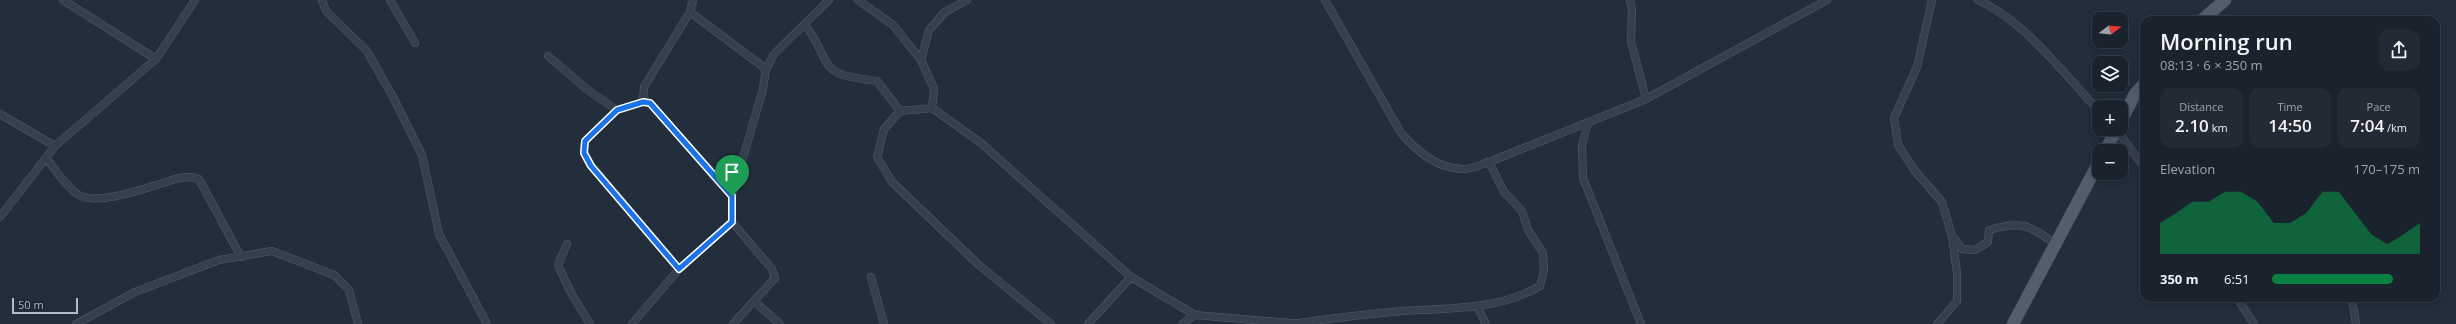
<!DOCTYPE html>
<meta charset="utf-8">
<style>
:root{--surface:#1a222d;--page:#232a35;--text:#f1f3f6;--muted:#9fa4aa;--line:#383f49;--accent:#0b8043}
body{margin:0;font-family:"Open Sans",sans-serif;background:var(--page);color:var(--text);height:100vh;display:flex;flex-direction:column;font-size:15px;white-space:nowrap}
*{box-sizing:border-box;margin:0}
p{font-size:13px;color:var(--muted)}
.icon{flex:none;width:22px;height:22px;fill:none;stroke:currentColor;stroke-width:2;stroke-linecap:round;stroke-linejoin:round}
.map{position:relative;flex:1;overflow:hidden}
.drawer{position:absolute;left:2140px;top:16px;width:300px;height:286px;display:flex;flex-direction:column;background:var(--surface);border-radius:12px;box-shadow:0 2px 10px #0003,0 0 0 1px var(--line)}
.drawer>*{flex:none}
.needle{width:26px;rotate:74deg}
.controls{position:absolute;left:2092px;top:12px;display:grid;gap:8px}
.controls a{display:grid;place-items:center;width:36px;height:36px;border-radius:8px;background:var(--surface);box-shadow:0 2px 10px #0003,0 0 0 1px var(--line);font-size:20px}
.scale{position:absolute;left:12px;bottom:10px;width:66px;box-sizing:border-box;padding-left:4px;border:2px solid #b1bac8;border-top:0;font-size:11px;line-height:14px;white-space:nowrap;color:#b1bac8;-webkit-text-stroke:3px #1b2431;paint-order:stroke}
.pin{position:absolute;display:grid;place-items:center;width:34px;height:34px;color:#fff;margin:-41px -17px;border-radius:50% 50% 50% 0;rotate:-45deg;box-shadow:0 0 4px #0007}
.pin .icon{rotate:45deg}
.round{display:grid;place-items:center;flex:none;width:42px;height:42px;border-radius:12px;background:var(--page)}
.headline{display:flex;align-items:center;justify-content:space-between;height:68px;padding:0 20px}
h1{font-size:22px;font-weight:600;line-height:30px}
.figures{display:grid;grid-template-columns:repeat(3,1fr);gap:6px;height:68px;padding:4px 20px}
.figures div{display:grid;align-content:center;border-radius:10px;background:var(--page);text-align:center}
.figures b{font-size:17px;font-weight:600}
.figures small{font-size:11px;font-weight:400}
.figures p{font-size:11px}
.chart{height:112px;padding:8px 20px}
.chart p{display:flex;justify-content:space-between}
.chart svg{width:100%;height:72px;margin-top:4px;fill:var(--accent);opacity:.7}
ul{padding:0 20px;list-style:none;font-size:13px}
li{display:grid;grid-template-columns:64px 48px 1fr;align-items:center;height:30px}
li i{height:10px;border-radius:5px;background:var(--accent)}
.map>svg:first-child{display:block}
.lines{fill:none;stroke-linecap:round;stroke-linejoin:round}
.minor-casing{stroke:#545d6a;stroke-width:8}
.primary-casing{stroke:#424b58;stroke-width:13}
.minor{stroke:#363f4c;stroke-width:7}
.primary{stroke:#535e6c;stroke-width:12}
.route-casing{stroke:#fff;stroke-width:8}
.route{stroke:#1a73e8;stroke-width:5}
</style>
<div class="map">
<svg width="2456" height="324" viewBox="0 0 2456 324">
<rect width="100%" height="100%" fill="#222e3c"/>
<g class="lines">
<g class="minor-casing">
<path id="minor" d="M63,0L156,59
M322,0L326,11L367,51L394,99L422,155L439,234L487,324
M390,0L415,43
M693,0L690,12L644,87L643,102L650,103L732,196
M858,0L893,25L921,60L934,89L932,108
M1325,0L1401,133C1417,151 1436,168 1462,169C1470,170 1481,164 1489,162L1646,99L1827,0
M1630,0L1632,10L1631,41L1646,99
M1932,0L1917,67L1894,118L1898,145L1915,171L1942,202L1952,236L1957,273V301L1937,324
M1978,0C2028,24 2062,72 2099,111
M690,12L766,69
M805,24C835,67 815,74 877,81L900,111
M548,56L589,91L617,110L643,102
M921,60L929,30L945,12L967,0
M617,110L585,141L584,153L591,165L679,269
M0,114L55,146
M1588,123L1582,145L1583,178L1641,324
M2116,129L2144,167
M47,159C56,171 65,185 77,194C96,207 145,188 166,182C177,178 188,175 199,179L241,257
M0,217L55,146L156,59L195,0
M1954,238L1962,249L1975,250L1988,242L1989,230C2020,221 2028,224 2054,243
M567,244L558,265L570,291L590,324
M871,277L884,324
M1131,277L1195,315L1302,324
M2237,298L2254,324
M2352,298L2356,324
M755,302L780,324
M1477,306L1486,324
M1299,323C1333,318 1368,314 1403,311C1448,308 1500,310 1540,286L1544,270L1543,253L1528,230L1522,211L1504,192L1489,162
M76,324L135,292L219,260L272,251L334,275L349,290L358,324
M632,324L679,269L732,222
M733,324L775,278L772,269L732,222V196L763,89L766,69L774,54L829,0
M1051,324L980,266L892,182L877,157L884,129L900,111L932,108L981,143L1131,277L1088,324
M1182,324L1195,315"/>
</g>
<g class="primary-casing">
<path id="primary" d="M2202,20L2225,0
M2121,121L2135,94L2144,84
M2105,151L2117,129
M2013,324L2099,162"/>
</g>
<use href="#minor" class="minor"/>
<use href="#primary" class="primary"/>
</g>
<g class="lines">
<g class="route-casing">
<path id="route" d="M643,102L650,103L732,196V222L679,269L591,166L584,153L585,141L617,110Z"/>
</g>
<use href="#route" class="route"/>
</g>
</svg>
<div class="controls">
<a><svg class="needle" viewBox="-14 -14 28 28"><path d="M0-13l5 13h-10z" fill="#e53935"/><path d="M0 13l5-13h-10z" fill="#9fa4aa"/></svg></a>
<a><svg class="icon" aria-label="layers" viewBox="0 0 24 24"><path d="M12 4l9 5-9 5-9-5zM3 14l9 5 9-5"/></svg></a>
<a>+</a>
<a>−</a>
</div>
<div class="scale">50 m</div>
<div class="pin" style="left:732px;top:196px;background:#1e9e55"><svg class="icon" aria-label="arrive" viewBox="0 0 24 24"><path d="M6 21V4h12l-3 4 3 4H6"/></svg></div>
<section class="drawer">
<div class="headline"><div><h1>Morning run</h1><p>08:13 · 6 × 350 m</p></div><a class="round"><svg class="icon" aria-label="share" viewBox="0 0 24 24"><path d="M12 15V3M7 8l5-5 5 5M5 13v7h14v-7"/></svg></a></div>
<div class="figures">
<div><p>Distance</p><b>2.10<small> km</small></b></div>
<div><p>Time</p><b>14:50</b></div>
<div><p>Pace</p><b>7:04<small> /km</small></b></div>
</div>
<div class="chart"><p><span>Elevation</span>170–175 m</p>
<svg viewBox="0 0 160 44" preserveAspectRatio="none"><path d="M0 44V25L10 19L20 12L30 12L40 6L50 6L60 12L70 25L80 25L90 19L100 6L110 6L120 19L130 32L140 38L150 32L160 25V44z"/></svg>
</div>
<ul>
<li><b>350 m</b>6:51<i style="width:82%"></i></li>
</ul>
</section>
</div>
